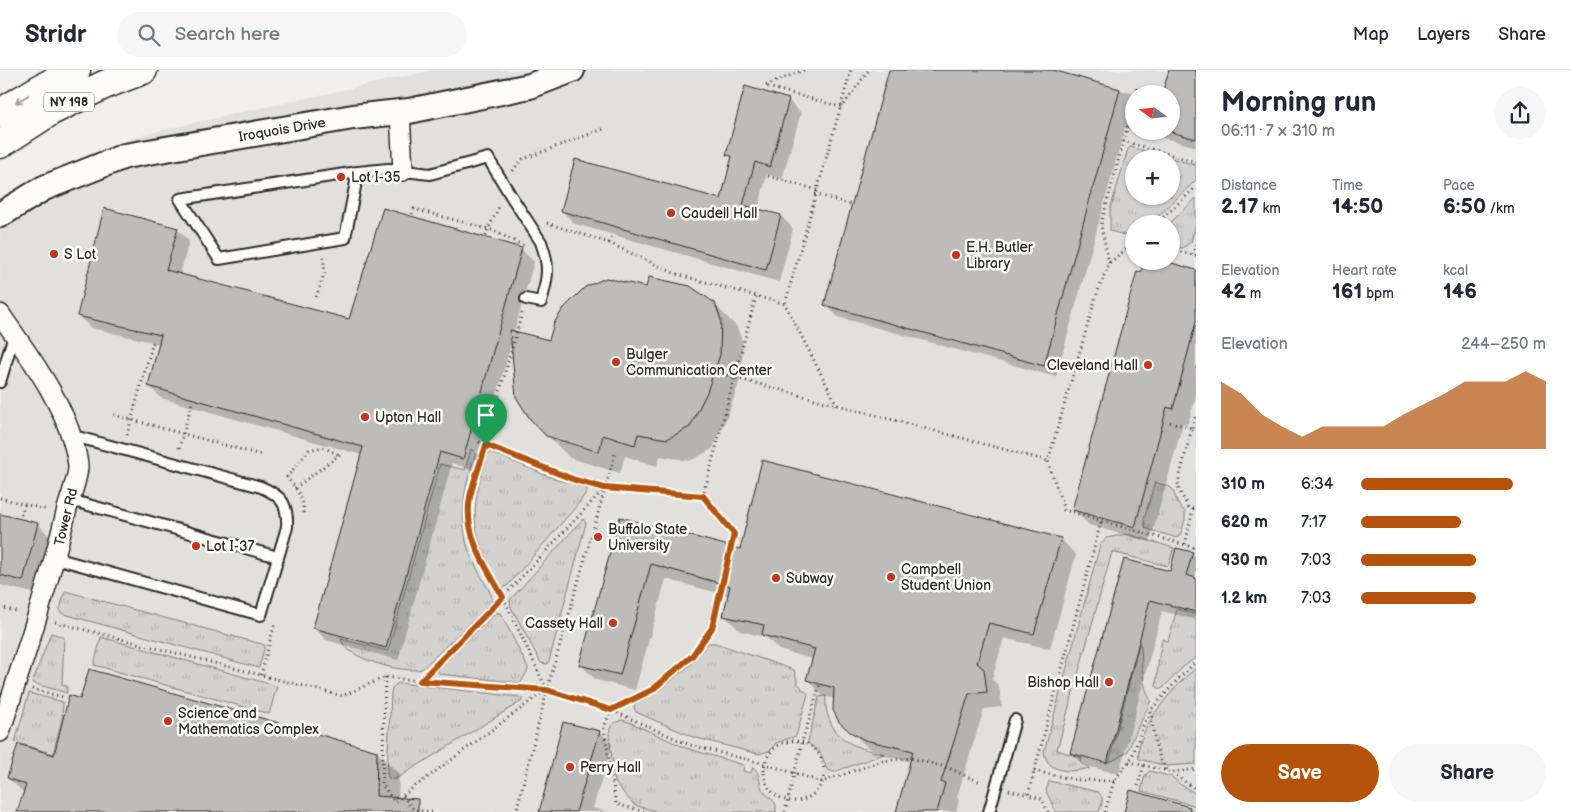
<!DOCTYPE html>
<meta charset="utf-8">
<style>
:root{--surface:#fff;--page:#f6f6f7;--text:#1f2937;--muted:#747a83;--line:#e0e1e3;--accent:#b45309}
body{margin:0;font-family:"Balsamiq Sans",sans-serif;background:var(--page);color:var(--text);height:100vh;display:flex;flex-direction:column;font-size:19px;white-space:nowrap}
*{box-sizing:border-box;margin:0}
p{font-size:16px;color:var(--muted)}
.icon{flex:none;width:28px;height:28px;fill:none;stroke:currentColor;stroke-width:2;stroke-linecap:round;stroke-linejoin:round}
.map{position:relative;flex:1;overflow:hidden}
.panel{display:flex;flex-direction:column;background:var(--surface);width:375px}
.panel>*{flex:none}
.needle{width:32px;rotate:285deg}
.controls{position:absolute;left:1125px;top:15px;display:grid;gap:10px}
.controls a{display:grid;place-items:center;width:55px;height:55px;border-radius:50%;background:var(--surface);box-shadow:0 1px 4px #0004;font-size:25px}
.pin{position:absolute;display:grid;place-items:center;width:42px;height:42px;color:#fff;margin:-51px -21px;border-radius:50% 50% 50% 0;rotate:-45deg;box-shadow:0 0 5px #0007}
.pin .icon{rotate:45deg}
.round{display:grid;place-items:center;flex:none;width:52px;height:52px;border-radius:26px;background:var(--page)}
.overview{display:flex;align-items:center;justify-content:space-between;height:85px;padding:0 25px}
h1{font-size:28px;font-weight:800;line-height:38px}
.metrics{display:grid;grid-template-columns:repeat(3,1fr);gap:8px;height:85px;padding:5px 25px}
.metrics div{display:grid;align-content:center}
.metrics b{font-size:21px;font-weight:800}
.metrics small{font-size:14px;font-weight:400}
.metrics p{font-size:14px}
.chart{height:140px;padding:10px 25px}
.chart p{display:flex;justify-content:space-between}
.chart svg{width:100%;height:90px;margin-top:5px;fill:var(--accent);opacity:.7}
.button{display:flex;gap:10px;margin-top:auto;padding:10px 25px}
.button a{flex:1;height:58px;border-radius:30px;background:var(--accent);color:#fff;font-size:20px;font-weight:800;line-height:58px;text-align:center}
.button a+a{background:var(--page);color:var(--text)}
ul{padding:0 25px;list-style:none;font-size:16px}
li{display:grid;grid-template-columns:80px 60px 1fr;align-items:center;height:38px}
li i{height:12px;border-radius:6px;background:var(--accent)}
header{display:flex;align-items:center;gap:30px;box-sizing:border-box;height:70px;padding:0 25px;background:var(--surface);border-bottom:1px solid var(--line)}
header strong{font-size:24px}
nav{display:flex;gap:28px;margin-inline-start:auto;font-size:18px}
.search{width:350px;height:45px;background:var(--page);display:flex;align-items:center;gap:12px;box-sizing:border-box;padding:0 18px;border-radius:28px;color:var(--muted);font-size:19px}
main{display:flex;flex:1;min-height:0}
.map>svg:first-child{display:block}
.built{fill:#e1e0dc;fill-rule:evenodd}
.grass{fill:url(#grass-tufts);stroke:#7f7e7d;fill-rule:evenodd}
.shadow{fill:#0003}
.building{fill:#bdbcb8;stroke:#2b2b2b}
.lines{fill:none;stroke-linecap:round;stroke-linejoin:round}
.service-casing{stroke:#2b2b2b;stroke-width:14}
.minor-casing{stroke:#2b2b2b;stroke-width:22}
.tertiary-casing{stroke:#2b2b2b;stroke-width:28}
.trunk-casing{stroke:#2b2b2b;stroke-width:31}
.path{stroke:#2b2b2b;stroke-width:3;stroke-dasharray:1 4;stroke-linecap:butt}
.service{stroke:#fdfcf7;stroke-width:10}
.minor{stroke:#fdfcf7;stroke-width:19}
.tertiary{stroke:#fdfcf7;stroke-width:24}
.trunk{stroke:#fdfcf7;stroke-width:28}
.oneway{stroke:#9e9e9b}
.route-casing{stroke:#fff;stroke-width:10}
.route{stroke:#b45309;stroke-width:6}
.poi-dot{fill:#c8321e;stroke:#fdfcf7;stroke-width:2}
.labels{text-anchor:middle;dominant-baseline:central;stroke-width:5;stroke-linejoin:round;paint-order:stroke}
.shield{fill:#fdfcf7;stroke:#6a6a68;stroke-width:1}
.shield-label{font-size:12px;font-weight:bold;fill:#2b2b2b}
.street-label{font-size:14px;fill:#2b2b2b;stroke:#fdfcf7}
.poi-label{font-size:14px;fill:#2b2b2b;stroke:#fdfcf7;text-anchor:start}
</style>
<header>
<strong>Stridr</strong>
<div class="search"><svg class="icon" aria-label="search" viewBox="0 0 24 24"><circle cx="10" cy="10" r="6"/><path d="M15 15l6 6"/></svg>Search here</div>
<nav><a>Map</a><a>Layers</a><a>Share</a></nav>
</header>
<main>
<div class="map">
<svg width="1196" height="742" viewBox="0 0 1196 742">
<defs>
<pattern id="grass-tufts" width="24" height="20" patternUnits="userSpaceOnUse" patternTransform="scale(1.25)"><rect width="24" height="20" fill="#d3d2cf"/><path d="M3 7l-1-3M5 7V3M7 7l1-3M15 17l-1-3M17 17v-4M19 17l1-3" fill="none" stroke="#b5b4b2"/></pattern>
</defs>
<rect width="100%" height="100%" fill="#f0efeb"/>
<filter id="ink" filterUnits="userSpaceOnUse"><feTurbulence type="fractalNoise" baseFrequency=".02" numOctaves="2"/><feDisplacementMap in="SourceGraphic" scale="10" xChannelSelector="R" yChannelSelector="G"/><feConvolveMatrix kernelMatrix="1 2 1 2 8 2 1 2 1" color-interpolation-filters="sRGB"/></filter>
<g filter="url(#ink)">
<path class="built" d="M433,0H1196V742H0V127L18,118L144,64ZM1134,24H1171V61H1134ZM1134,89H1171V126H1134ZM1134,154H1171V191H1134Z"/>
<path class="grass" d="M1130,77L1196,95V110L1150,154H1134V166L1131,167L1110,161V140L1128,79ZM1134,89H1171V126H1134Z
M1196,128V153L1191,172L1182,178L1171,175V154H1169Z
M471,379L476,383C465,413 459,443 467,475C472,492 483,509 491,524L492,532L422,599C405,604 345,589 341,569L388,581L440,394L465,400Z
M490,382L558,410L587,417V421L580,432L508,515L503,518L501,517C492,500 482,482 477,463C471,437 480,410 487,385Z
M1155,412L1170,417L1173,420L1178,434L1185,442V450L1181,463L1177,468L1147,459L1145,457L1144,449Z
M583,449L586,453L549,591L547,594L541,593L511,537L510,530Z
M1127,464L1174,478L1168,496L1112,482L1057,680L1082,688L1081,693L1090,698C1073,702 1048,705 1044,682L1100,475L1106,468Z
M65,521L265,575L259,598L64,544L60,542V539Z
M1177,539L1196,544V587L1182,598L1163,618L1160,619L1156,616L1159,587L1162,569L1168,571Z
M497,542L501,544L528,598C528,603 523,607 521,613L440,604L438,602L439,597Z
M51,563L64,567L62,615L67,616V623L32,613Z
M101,567L277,616L269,644L94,595Z
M708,573H715L794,600L798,614L808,624L796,666L776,673L770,681L758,684L693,667L636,642L634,638L635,633L663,617L689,596Z
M1139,574L1141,575C1142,594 1141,614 1151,631L1138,657L1128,681L1116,689L1109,692Z
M1196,598V694L1167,696L1139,689C1133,662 1176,614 1196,598Z
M398,613L519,627L522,628V631L394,710L389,708L387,704L391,623L392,618Z
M29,623L63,632L62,649L53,684L15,672Z
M826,626C824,645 833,664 850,673C860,679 873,681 884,684L834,702L827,700L821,684L808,673V671L819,627Z
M622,650L629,652L686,678L744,695L743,701L751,703L753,697C760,702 759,712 762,719C766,725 772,728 776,734V742H658L634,735L616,714L615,712L609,665L610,658L614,653Z
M1150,701L1172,707L1180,714L1196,724V736L1141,721L1145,705Z
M1049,711L1098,722C1105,728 1102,734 1099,742H1056L1046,721Z"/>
<path class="shadow" d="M890,0H1048L1134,24V60L1125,58L1056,307L838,247L826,235Z
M1170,0H1196V77L1139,61H1171V24H1150L1152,16L1165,20Z
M788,30L801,43L782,109L767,104L758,140L781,146L793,159L779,212L575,154L562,141L722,130L733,89L728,84Z
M177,159L189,171L180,205L350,250L522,180L534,192L514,262L550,271L714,234L737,257L743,273L741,307L728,345L712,379L690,391L660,386L657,396L625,386L620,403L570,388L531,349L512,271L475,401L452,393L398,590L326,570L314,558L362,385L161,328L149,316L160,274L91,258L78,246Z
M1196,201V326L1188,354L1183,353L1150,472L1089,455L1073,439L1142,204Z
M0,445L38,454L52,469L37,524L0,515Z
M621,448L741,480L1061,469L1076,485L1050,579L1004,568L992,609L999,616L1002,637L984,639L957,727L959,730L956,742H898L911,692L882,685L867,677L840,651L835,629L823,626L808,610L813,589L779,580L766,567L740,561L724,545L729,526L666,509L635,620L596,610L580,594Z
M1192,483L1196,487V550L1162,541L1119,704L1083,695L1071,683L1125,491L1171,503Z
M81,630L377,682L399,704L398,738L402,742H23L25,724L8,708L54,687Z
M600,662L612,674L593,738L608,742H540Z
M1131,722L1196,740V742H1125Z"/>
<path class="building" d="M889,0H1053L1120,19L1044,296L824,235Z
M1169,0H1196V69L1171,62V24H1162Z
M745,16L789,29L770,97L755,92L743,135L781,145L766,200L561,141L575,89L721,129L732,86L726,85Z
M104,138L178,158L166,200L349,249L383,138L522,178L463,389L440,382L386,578L313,558L363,377L148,316L161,265L77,246Z
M1144,191H1165L1196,200V252L1173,339L1167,337L1135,457L1072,440L1137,201L1141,202Z
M649,207L690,216L715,233L721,250L720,285L707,322L690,357L667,369L638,364L635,375L603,365L599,382L546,366L530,349L516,327L510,260L549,270L554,253L563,239L585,217L606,208L646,217Z
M762,390L1061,468L1034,564L989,553L977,593L984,599L987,622L969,624L941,712L945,713L937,742H896L913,681L865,670L850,662L839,652L833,640L834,618L806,610L815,579L762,565L764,555L723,546L730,516L651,494L620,605L579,595L620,447L740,479Z
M0,444L38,453L23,511L0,505Z
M1176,478L1193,482L1186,505L1196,508V542L1150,530L1107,693L1070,683L1124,489L1170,501Z
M89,599L377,681L376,726L418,729V742H17L26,715L7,708L18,674L54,685L69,625L80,629Z
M563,652L600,661L576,742H539Z
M1130,720L1190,737L1189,742H1124Z"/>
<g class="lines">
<g class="service-casing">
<path id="service" d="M358,102L345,168L219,189L180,129L358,102L388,99L430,104L488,88L511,126L541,172C550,197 548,207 541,232L526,229
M0,312L14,265
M70,430L278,487
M55,488L261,545L287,457C288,434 282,426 261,417L70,365
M989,742L1015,650"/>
</g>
<g class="minor-casing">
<path id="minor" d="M400,42L403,101
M0,244C30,287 71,341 78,395C79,405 70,428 67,439C49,514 24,588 0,662"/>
</g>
<g class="tertiary-casing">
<g id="tertiary">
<path id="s1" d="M0,145L44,118L125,86L353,47L409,41L530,16L572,0"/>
</g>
</g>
<g class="trunk-casing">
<path id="trunk" d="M0,43L38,20L76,0
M0,74L51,41L104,15L143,0"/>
</g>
<path class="path" d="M804,0L765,16L841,37L845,33L869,0
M1136,24L1137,18
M1123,71L1196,92
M513,101L517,95L523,89L606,58
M768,106L817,120
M815,124L852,135
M412,144L414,139L492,160L524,176
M547,153L609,173L676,204L785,234
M1156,154L1196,117
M486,166L488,159L500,135
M609,173L612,164
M1134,173L1109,193L1096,226L1048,391L1064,440L1185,475
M1171,179L1196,186
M1193,185L1196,173
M1109,193L1101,155L1134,32
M316,227L325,202L323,187
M522,243L470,427L469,453L480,488L503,527L547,620
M717,303L1048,391
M837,335L785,234L851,0
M114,345L261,385
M1170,352L1192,358L1178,413L1179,420L1188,437L1196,440
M1192,358L1196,344
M127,365L154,269
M479,372L575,410L604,418L703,426L734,464L712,558L692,586L652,620L611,640L604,658L616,734L645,742
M179,378L192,333
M295,418L343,382
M703,426L756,226
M0,428L48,440
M1193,439L1185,475L1196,478
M303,443C305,428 295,418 287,407L309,380L323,377L339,385
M21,445L25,434
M0,537L19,542
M55,552L342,626L385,607L420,611L547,620L611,640L690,675L765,694L822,712L882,691L911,688L949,698L970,708L981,712
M261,605L275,552
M385,607L382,714L394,732L546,620
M421,610L503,527L603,420
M32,619L63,627
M1151,641C1153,663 1155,681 1166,700
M764 701a30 30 0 1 1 60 0a30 30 0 1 1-60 0Z
M1129,692L1173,702L1196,699
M1034,701L1077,710L1114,711
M1173,702L1178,707L1196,719
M1138,716L1144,695
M1009,720L1028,725
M403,726L414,740L432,742
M516,742L547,620L615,384
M785,742L802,672L820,614
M1048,742L1042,729L1028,725L1101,452
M1105,742L1114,711L1132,687L1143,656L1151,640L1178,609L1196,592"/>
<use href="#service" class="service"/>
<use href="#minor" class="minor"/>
<use href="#tertiary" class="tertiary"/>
<use href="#trunk" class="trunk"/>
</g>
<defs><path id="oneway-shaft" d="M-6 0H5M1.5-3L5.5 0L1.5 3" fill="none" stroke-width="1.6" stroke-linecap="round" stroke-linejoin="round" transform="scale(1.25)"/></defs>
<use class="oneway" href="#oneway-shaft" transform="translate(22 29) rotate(149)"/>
</g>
<g class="lines" filter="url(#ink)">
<g class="route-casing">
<path id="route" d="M486,375L575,410L604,418L703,426L734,464L712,558L692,586L652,620L611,640L547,620L420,611L503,527C485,496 463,464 470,427C474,409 481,392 486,375Z"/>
</g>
<use href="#route" class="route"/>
</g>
<g class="poi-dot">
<circle cx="341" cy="107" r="5"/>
<circle cx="671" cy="143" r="5"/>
<circle cx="54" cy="184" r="5"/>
<circle cx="956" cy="185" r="5"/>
<circle cx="616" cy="292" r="5"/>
<circle cx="1148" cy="295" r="5"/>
<circle cx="365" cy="347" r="5"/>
<circle cx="598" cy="467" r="5"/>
<circle cx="196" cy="476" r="5"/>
<circle cx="891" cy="507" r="5"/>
<circle cx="776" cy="508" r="5"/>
<circle cx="613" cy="553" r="5"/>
<circle cx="1109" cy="612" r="5"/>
<circle cx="168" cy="651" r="5"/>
<circle cx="570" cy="697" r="5"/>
</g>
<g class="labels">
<rect class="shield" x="44" y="22.5" width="50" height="19" rx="4"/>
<g class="shield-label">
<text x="69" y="32">NY 198</text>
</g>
<g class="street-label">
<text stroke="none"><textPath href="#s1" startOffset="298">Iroquois Drive</textPath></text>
<text transform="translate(66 447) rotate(-76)">Tower Rd</text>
</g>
<g class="poi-label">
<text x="351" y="107">Lot I-35</text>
<text x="681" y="143">Caudell Hall</text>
<text x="966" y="177">E.H. Butler<tspan x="966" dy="16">Library</tspan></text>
<text x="64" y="184">S Lot</text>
<text x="626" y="284">Bulger<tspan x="626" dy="16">Communication Center</tspan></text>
<text x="1138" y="295" text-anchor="end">Cleveland Hall</text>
<text x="375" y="347">Upton Hall</text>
<text x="608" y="459">Buffalo State<tspan x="608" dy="16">University</tspan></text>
<text x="206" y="476">Lot I-37</text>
<text x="901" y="499">Campbell<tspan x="901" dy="16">Student Union</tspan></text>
<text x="786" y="508">Subway</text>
<text x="603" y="553" text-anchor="end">Cassety Hall</text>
<text x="1099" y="612" text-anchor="end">Bishop Hall</text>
<text x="178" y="643">Science and<tspan x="178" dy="16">Mathematics Complex</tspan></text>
<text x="580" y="697">Perry Hall</text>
</g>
</g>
</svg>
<div class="controls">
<a><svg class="needle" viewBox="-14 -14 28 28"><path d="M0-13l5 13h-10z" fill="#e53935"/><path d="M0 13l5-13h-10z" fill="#747a83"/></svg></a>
<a>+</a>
<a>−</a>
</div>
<div class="pin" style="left:486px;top:375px;background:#1e9e55"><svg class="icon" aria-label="arrive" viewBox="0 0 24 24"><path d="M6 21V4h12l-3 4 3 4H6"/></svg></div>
</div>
<section class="panel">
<div class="overview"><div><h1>Morning run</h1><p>06:11 · 7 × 310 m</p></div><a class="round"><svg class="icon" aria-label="share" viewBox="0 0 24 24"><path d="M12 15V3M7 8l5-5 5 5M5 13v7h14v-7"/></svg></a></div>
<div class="metrics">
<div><p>Distance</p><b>2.17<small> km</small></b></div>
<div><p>Time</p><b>14:50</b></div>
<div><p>Pace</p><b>6:50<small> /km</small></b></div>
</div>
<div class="metrics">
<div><p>Elevation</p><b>42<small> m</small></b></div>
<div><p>Heart rate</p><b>161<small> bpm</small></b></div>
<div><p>kcal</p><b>146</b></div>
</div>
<div class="chart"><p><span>Elevation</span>244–250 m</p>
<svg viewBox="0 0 160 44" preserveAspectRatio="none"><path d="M0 44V11L10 17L20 27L30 33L40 38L50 33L60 33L70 33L80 33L90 27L100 22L110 17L120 11L130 11L140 11L150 6L160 11V44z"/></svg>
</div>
<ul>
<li><b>310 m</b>6:34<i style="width:82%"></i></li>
<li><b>620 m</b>7:17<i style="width:54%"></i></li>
<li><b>930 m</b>7:03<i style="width:62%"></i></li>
<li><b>1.2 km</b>7:03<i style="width:62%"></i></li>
</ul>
<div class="button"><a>Save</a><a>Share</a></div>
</section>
</main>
